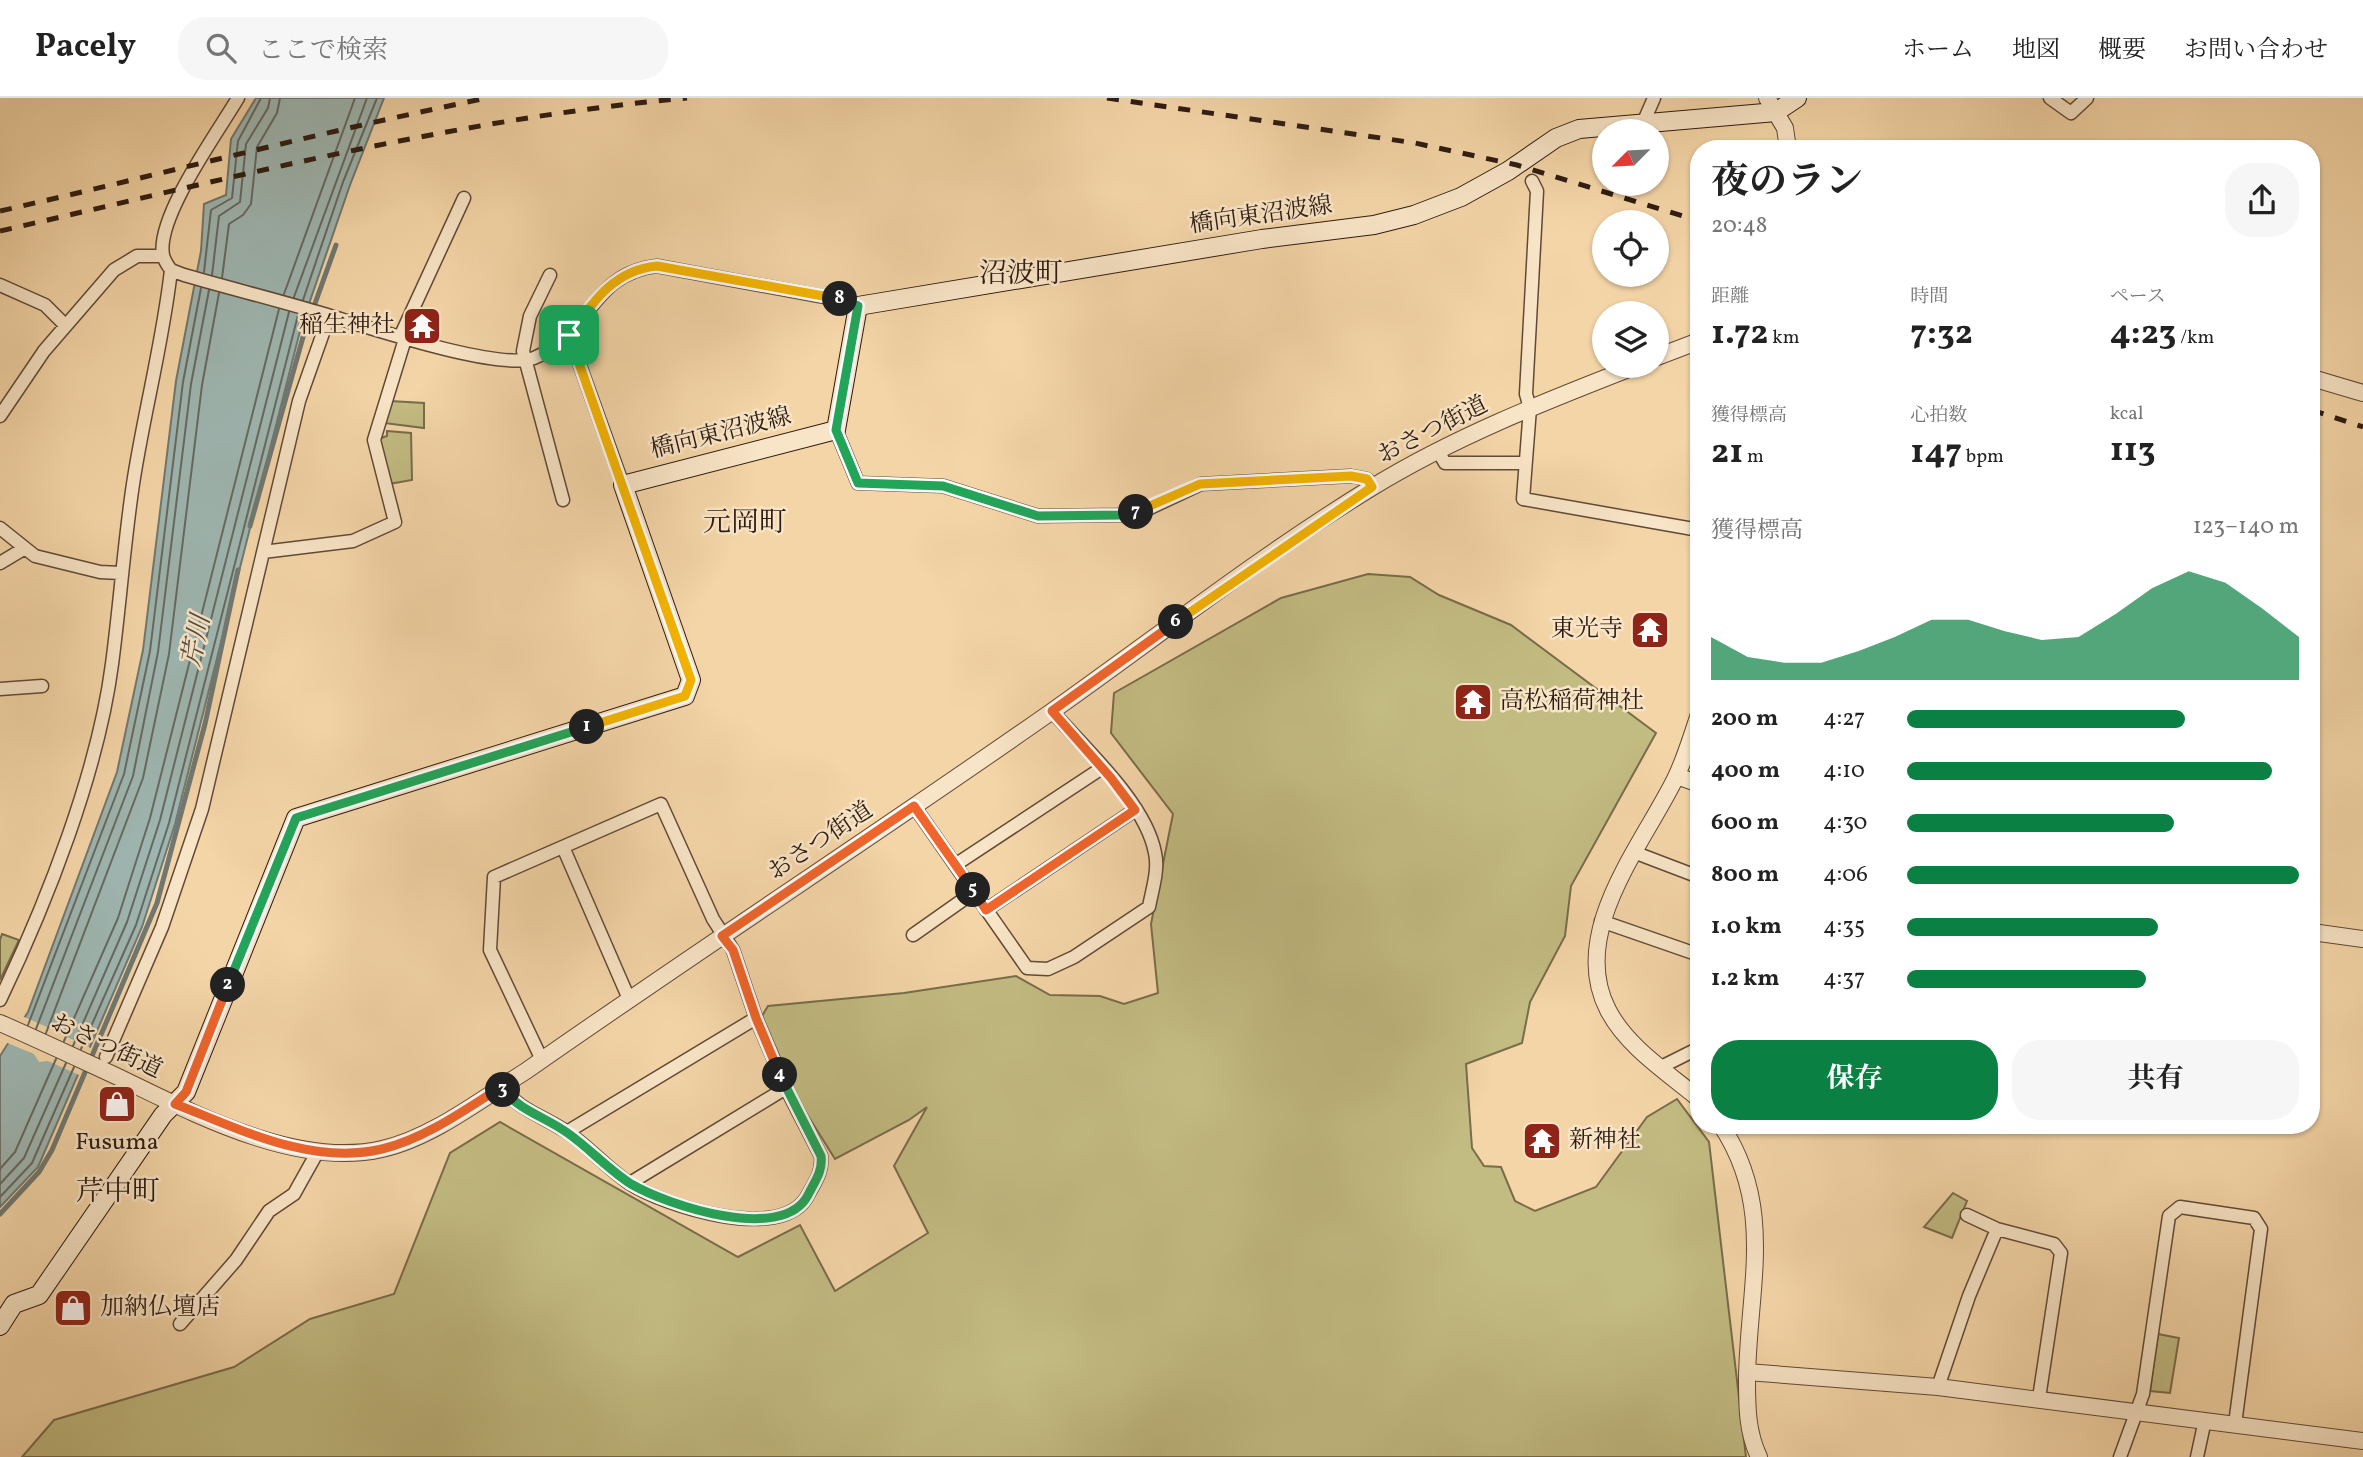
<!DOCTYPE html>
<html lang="ja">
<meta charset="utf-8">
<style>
:root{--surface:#fff;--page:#f6f6f6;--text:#222;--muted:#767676;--line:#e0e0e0;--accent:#0b8043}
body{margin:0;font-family:Vollkorn,"Noto Serif JP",serif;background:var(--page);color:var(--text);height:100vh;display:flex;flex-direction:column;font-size:26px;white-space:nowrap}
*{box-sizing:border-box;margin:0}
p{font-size:23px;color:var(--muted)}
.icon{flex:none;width:38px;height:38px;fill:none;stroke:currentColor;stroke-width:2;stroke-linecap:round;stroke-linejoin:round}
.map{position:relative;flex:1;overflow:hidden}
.sheet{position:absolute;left:1690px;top:42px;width:630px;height:994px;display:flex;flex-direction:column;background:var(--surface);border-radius:28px;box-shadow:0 2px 5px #0004}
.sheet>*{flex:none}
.needle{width:46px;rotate:246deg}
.tools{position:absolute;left:1592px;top:21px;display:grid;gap:14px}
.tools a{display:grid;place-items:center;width:77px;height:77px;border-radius:50%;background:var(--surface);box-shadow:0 2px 5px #0004;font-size:35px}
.pin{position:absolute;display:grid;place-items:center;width:60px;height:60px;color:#fff;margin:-30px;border-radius:14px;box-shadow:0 4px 10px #0006}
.km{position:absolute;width:35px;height:35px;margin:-18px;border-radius:50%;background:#222;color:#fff;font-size:19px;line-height:35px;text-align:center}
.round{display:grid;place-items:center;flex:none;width:74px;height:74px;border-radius:28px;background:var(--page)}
.summary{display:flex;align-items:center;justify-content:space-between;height:119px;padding:0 21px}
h1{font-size:38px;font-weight:700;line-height:52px}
.metrics{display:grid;grid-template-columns:repeat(3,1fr);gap:10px;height:119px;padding:7px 21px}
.metrics div{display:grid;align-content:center}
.metrics b{font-size:35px;font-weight:700}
.metrics small{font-size:19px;font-weight:400}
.metrics p{font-size:19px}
.chart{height:196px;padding:14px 21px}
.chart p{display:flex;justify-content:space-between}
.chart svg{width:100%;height:126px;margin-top:7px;fill:var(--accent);opacity:.7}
.cta{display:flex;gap:14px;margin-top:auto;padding:14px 21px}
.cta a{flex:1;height:80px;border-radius:28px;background:var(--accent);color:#fff;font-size:28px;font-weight:700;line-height:80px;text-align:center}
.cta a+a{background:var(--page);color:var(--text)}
ul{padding:0 21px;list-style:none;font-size:23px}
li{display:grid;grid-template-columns:112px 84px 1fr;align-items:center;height:52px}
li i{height:18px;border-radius:9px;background:var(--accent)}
header{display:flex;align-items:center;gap:42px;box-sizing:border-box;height:98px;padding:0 35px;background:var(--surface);border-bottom:2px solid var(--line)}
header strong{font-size:33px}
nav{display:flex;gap:38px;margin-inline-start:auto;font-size:24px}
.search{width:490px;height:63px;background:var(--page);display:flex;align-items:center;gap:18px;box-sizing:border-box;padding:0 24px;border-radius:28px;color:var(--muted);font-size:26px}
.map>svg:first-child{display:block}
.green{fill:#c2bb82;stroke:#786c4a;stroke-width:2}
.water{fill:#9eb6b1;stroke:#717871;stroke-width:2}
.pier{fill:#f4d5a7}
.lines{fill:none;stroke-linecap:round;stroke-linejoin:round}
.shore{stroke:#666962;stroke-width:2}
.stream{stroke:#717871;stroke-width:5}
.minor-casing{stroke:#604a37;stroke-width:15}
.tertiary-casing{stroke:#604a37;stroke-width:18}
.secondary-casing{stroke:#2e1c12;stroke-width:20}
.minor{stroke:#f8e4c6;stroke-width:12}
.tertiary{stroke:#f8e4c6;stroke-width:16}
.secondary{stroke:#f8e4c6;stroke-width:18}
.rail{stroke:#2e1c12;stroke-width:5;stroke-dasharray:12 12;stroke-linecap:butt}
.split-1-casing{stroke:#fff;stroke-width:14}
.split-2-casing{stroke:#fff;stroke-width:14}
.split-3-casing{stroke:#fff;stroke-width:14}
.split-4-casing{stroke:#fff;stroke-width:14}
.split-5-casing{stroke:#fff;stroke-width:14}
.split-6-casing{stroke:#fff;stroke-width:14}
.split-7-casing{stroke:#fff;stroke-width:14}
.split-8-casing{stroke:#fff;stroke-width:14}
.split-9-casing{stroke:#fff;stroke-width:14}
.split-1{stroke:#f5b400;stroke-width:9}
.split-2{stroke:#22a559;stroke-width:9}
.split-3{stroke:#f0652b;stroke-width:9}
.split-4{stroke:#22a559;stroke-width:9}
.split-5{stroke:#f0652b;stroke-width:9}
.split-6{stroke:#f0652b;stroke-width:9}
.split-7{stroke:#f5b400;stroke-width:9}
.split-8{stroke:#22a559;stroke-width:9}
.split-9{stroke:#f5b400;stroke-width:9}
.labels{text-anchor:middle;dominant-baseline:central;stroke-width:5;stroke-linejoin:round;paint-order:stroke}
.street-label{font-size:24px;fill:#2e1c12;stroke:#f8e4c6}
.poi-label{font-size:24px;fill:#2e1c12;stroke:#f8e4c6;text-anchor:start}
.water-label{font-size:26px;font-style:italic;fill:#504a42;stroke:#f8e4c6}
.quarter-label{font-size:28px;fill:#2e1c12;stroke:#f8e4c6}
</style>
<header>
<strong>Pacely</strong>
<div class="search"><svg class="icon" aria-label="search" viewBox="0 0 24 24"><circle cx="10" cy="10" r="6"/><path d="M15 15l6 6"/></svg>ここで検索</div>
<nav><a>ホーム</a><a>地図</a><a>概要</a><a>お問い合わせ</a></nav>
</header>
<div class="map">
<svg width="2363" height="1359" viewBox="0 0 2363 1359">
<rect width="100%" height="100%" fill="#f4d5a7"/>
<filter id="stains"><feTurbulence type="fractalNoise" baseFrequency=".00286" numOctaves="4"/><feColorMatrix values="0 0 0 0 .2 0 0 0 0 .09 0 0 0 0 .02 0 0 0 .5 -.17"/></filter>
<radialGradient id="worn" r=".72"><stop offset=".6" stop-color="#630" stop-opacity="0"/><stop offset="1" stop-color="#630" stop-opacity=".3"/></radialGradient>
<path class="green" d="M390,303L424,305V330L384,325Z
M387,333L411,335L412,382L389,386L378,341L387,338Z
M1368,476L1410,479L1439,497L1511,527L1656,635L1571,788L1565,838L1530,904L1522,945L1466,966L1472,1050L1484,1068L1501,1069L1515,1103L1535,1113L1596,1089L1647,1019L1677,1001L1709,1044L1746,1359H22L54,1322L234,1269L310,1221L394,1196L450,1055L500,1024L738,1159L800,1127L835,1193L928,1135L894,1068L927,1009L909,1022L835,1061L790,989L762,918L768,908L904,895L1016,878L1050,897L1100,898L1124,906L1158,895L1151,826L1173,716L1111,635L1114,595L1281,500Z
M2,836L19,842L0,882V842Z
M1953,1095L1967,1103L1952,1140L1924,1129Z
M2158,1236L2179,1240L2170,1295L2150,1293Z"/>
<path class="water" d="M256,0H384L350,87L301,229L175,726L142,829L38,1069L0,1109V958L28,914L117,674L143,552L176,283L201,153L204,106L226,97L231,41Z"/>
<path class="pier" d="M22,918L47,929H55L60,936L93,951L81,978L48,963L39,964L34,956L5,944Z"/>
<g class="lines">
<path class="shore" d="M204,174L211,112L232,100L238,43L261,0
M212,177L219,118L240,104L246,46L268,10L270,0
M222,180L229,126L243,117L251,106L257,49L277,15L280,0
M284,196L355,0
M294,199L367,0
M303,202L343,84L377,0
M28,927L124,676L150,553L183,284L201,190
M36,931L133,678L158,554L191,286L209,192
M46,935L143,680L169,556L202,287L219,195
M64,943L118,820L150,720L279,211
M73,948L127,824L160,722L289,214
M81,951L136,827L169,725L298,217
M0,1071L15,1054L56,961
M0,1086L24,1060L66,965
M0,1099L32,1065L74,969"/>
<path class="stream" d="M250,428L303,239L336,147
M0,1116L39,1074L52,1052L157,805L205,626L238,472"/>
<g class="minor-casing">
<path id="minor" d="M238,0C218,34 156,119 163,157C164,162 168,168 171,172L184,177C229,190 273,201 317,214C359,226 499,274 534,260C590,237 591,175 657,168L852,204L858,208
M2050,0L2071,15L2087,0
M1644,23L1654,0
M1532,83L1537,93L1526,296L1530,310L1523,401L1699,432
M550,177L530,218L523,253L563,402
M0,187L45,207L65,227
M569,237L623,387
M400,239L464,100
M0,318L44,253L114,172L137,158H163
M836,332L858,385L943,388L1038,418L1123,417L1150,410L1201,386L1351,378L1367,381L1372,389
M1438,353L1445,365H1525
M0,430L35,458L100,474L120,475
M263,454L353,443L395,424L374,342L405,241
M0,465L25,450
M0,591L42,588
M914,708L1027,870L1048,871L1074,859L1149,809C1152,792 1159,772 1155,755C1146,705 1085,651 1052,613
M563,749L629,901
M1636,755L1699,779
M955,767L1102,670
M986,812L1135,712
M1601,823L1699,857
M913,837L974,794
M0,902C47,804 98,674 112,566C120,506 124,446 133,386C144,314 163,244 171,172
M106,959L162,829L202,711L299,303L329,218
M1661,969L1699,950
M501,989C521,1013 541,1017 567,1034C589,1049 607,1070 629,1085C664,1108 783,1146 808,1097C815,1084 823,1073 821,1058L786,990L756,920L733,852L713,821L661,706L494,779L490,852L542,962
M567,1034L756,920
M630,1085L786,990
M1967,1117L1997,1131L2054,1146L2061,1155L2039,1300
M180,1226L236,1162L269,1113L294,1096L318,1053
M1938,1289L1969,1198L1997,1131
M2120,1359L2143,1296L2169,1118L2180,1109L2254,1120L2261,1131L2235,1326
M2197,1359L2205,1322"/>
</g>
<g class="tertiary-casing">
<path id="tertiary" d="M1767,0L1785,30L1788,51
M1657,259L1699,243
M2312,280L2363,295
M1699,616C1692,637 1685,661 1675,681C1642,748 1568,835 1608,912C1627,949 1668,975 1699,1001
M1677,678L1699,686
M2312,834L2363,841
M0,925C39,942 77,960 116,978C191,1014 296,1071 382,1051C432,1040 483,1000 526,973C700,851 877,736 1051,614C1157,539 1260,458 1371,390C1454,339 1546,303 1636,268
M1721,1027C1776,1110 1748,1190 1747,1281C1747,1308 1747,1334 1759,1359
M1747,1274L1938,1289L2363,1343"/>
</g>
<g class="secondary-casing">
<path id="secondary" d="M0,1228L14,1206L39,1197L163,1017L186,994L296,720L685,598L691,582L623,387L836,332L858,208L1262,141L1374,127L1414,117L1461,99L1508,73L1556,40L1579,31L1776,14L1797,0"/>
</g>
<use href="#minor" class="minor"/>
<use href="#tertiary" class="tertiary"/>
<use href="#secondary" class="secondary"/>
<path class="rail" d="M1107,0L1415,45L1517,67L1699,123
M0,113C163,76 324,33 487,0
M0,133C228,81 454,21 687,0
M2312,312L2363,329"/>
</g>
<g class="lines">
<g class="split-1-casing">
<path id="split-1" d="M569,237L691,582L685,598L587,629"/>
</g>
<g class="split-2-casing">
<path id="split-2" d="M228,887L296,720L587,629"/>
</g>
<g class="split-3-casing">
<path id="split-3" d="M228,887L186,994L175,1006C240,1031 311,1068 382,1051C424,1041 465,1012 501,989L503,992"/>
</g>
<g class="split-4-casing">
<path id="split-4" d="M503,992C522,1014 546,1019 569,1036C590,1051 609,1072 631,1086C667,1107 783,1146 808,1097C815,1083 823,1073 821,1058L780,977"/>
</g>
<g class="split-5-casing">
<path id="split-5" d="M780,977L756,920L733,852L722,838L914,708L973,792"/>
</g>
<g class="split-6-casing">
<path id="split-6" d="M973,792L986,812L1135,712L1111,680L1052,613L1176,524"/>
</g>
<g class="split-7-casing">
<path id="split-7" d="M1136,414L1200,386L1351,378L1367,381L1372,389L1176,524"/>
</g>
<g class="split-8-casing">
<path id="split-8" d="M840,201L858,208L836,332L858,385L943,388L1038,418L1123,417L1136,414"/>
</g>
<g class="split-9-casing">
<path id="split-9" d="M569,237C593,204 614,172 657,168L840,201"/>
</g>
<use href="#split-1" class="split-1"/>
<use href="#split-2" class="split-2"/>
<use href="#split-3" class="split-3"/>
<use href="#split-4" class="split-4"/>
<use href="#split-5" class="split-5"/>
<use href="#split-6" class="split-6"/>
<use href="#split-7" class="split-7"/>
<use href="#split-8" class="split-8"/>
<use href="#split-9" class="split-9"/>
</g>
<defs>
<g id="temple-square" transform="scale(2.0125)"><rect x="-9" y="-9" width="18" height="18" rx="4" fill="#8f2418" stroke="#f8e4c6"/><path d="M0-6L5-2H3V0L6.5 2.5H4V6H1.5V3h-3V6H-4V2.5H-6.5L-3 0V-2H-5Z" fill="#fff"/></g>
<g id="shop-square" transform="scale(2.0125)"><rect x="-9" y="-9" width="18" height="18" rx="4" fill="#8f2418" stroke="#f8e4c6"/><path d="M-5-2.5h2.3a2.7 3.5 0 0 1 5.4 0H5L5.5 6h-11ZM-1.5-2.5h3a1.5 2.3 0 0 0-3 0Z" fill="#fff"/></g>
</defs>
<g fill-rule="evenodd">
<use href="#temple-square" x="422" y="228"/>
<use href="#temple-square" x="1650" y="532"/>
<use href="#temple-square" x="1473" y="604"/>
<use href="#shop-square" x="117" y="1006"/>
<use href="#temple-square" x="1542" y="1043"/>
<use href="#shop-square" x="73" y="1210"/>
</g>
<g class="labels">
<g class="street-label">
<text transform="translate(1261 118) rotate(-8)">橋向東沼波線</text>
<text transform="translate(1433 333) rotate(-27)">おさつ街道</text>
<text transform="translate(721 336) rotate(-14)">橋向東沼波線</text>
<text transform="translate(821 744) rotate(-34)">おさつ街道</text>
<text transform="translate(106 949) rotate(25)">おさつ街道</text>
</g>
<g class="poi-label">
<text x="395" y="228" text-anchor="end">稲生神社</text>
<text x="1623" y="532" text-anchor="end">東光寺</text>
<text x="1500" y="604">高松稲荷神社</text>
<text x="1569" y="1043">新神社</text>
<text x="117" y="1045" text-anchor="middle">Fusuma</text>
<text x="100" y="1210">加納仏壇店</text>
</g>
<g class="water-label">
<text transform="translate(197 543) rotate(-78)">芹川</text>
</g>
<g class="quarter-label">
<text x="1021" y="176">沼波町</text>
<text x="745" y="425">元岡町</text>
<text x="118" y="1094">芹中町</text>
</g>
</g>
<rect width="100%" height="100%" filter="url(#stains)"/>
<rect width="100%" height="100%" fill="url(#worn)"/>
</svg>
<div class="tools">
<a><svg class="needle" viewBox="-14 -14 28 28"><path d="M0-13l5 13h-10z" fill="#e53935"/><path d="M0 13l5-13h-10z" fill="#767676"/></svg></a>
<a><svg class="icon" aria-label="locate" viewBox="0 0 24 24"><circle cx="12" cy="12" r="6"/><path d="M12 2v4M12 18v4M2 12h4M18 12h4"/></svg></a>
<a><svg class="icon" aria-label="layers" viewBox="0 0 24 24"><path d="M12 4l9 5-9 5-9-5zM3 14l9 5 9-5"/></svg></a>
</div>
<div class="pin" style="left:569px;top:237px;background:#1e9e55"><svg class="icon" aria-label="arrive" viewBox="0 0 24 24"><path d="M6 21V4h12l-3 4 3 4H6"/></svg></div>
<b class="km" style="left:587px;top:629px">1</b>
<b class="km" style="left:228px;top:887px">2</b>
<b class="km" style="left:503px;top:992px">3</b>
<b class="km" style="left:780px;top:977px">4</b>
<b class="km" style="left:973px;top:792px">5</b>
<b class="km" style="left:1176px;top:524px">6</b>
<b class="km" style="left:1136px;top:414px">7</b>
<b class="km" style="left:840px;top:201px">8</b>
<section class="sheet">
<div class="summary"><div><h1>夜のラン</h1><p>20:48</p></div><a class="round"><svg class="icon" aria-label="share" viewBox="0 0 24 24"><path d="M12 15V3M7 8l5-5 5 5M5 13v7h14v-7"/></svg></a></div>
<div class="metrics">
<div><p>距離</p><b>1.72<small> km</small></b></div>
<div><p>時間</p><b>7:32</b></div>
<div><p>ペース</p><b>4:23<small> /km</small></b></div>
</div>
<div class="metrics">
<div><p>獲得標高</p><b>21<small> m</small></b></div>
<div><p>心拍数</p><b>147<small> bpm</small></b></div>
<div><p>kcal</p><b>113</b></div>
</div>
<div class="chart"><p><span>獲得標高</span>123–140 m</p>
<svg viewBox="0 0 160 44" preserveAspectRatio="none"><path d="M0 44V29L10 36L20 38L30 38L40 34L50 29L60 23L70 23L80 27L90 30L100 29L110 21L120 12L130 6L140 10L150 19L160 29V44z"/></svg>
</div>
<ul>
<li><b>200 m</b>4:27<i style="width:71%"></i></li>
<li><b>400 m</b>4:10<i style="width:93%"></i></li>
<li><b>600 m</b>4:30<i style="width:68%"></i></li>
<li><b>800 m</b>4:06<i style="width:100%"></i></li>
<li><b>1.0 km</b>4:35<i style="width:64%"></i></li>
<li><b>1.2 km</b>4:37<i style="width:61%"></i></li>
</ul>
<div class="cta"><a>保存</a><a>共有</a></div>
</section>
</div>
